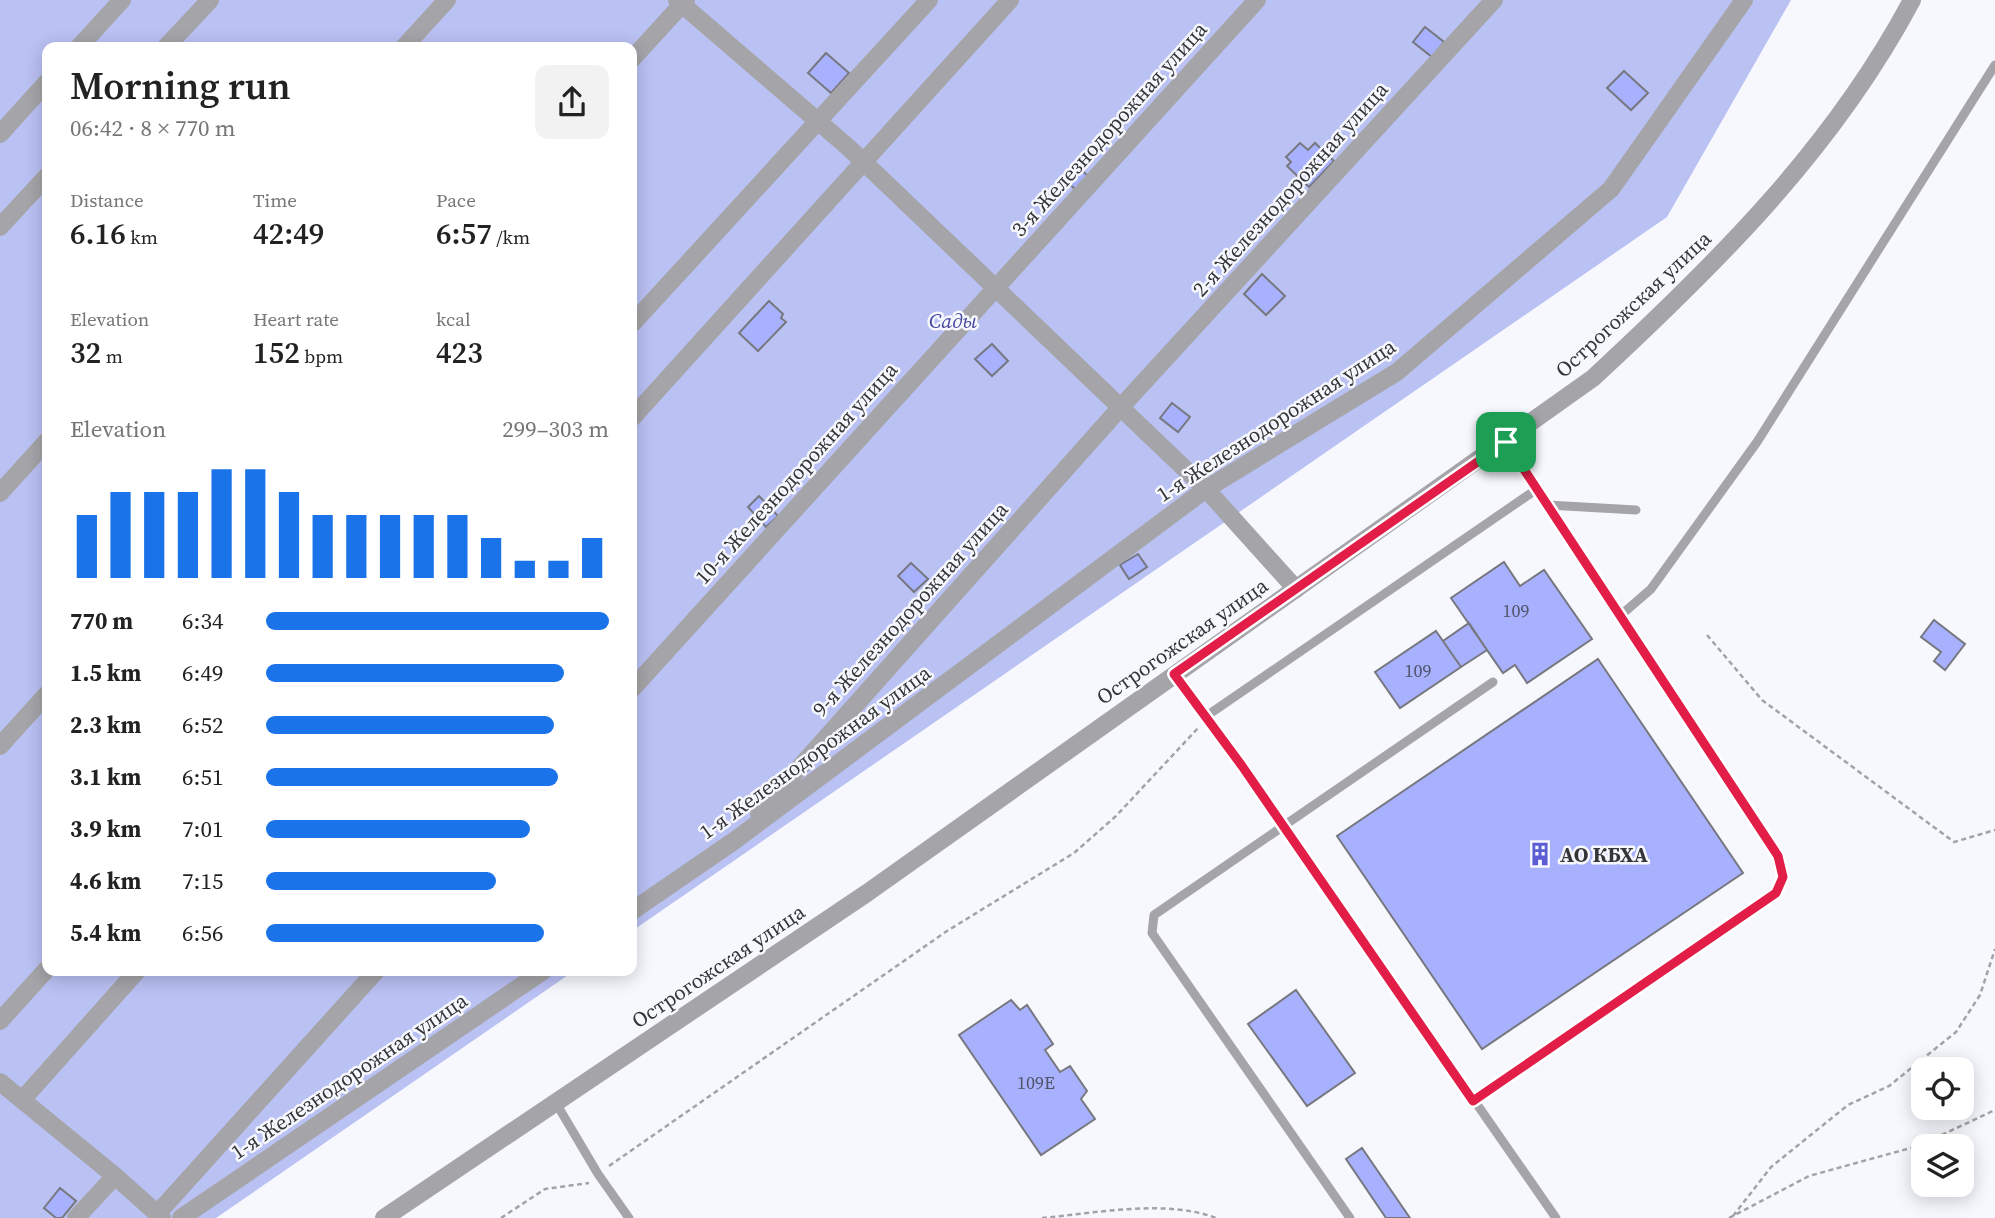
<!DOCTYPE html>
<meta charset="utf-8">
<style>
:root{--surface:#fff;--page:#f2f2f2;--text:#222;--muted:#767676;--accent:#1a73e8}
body{margin:0;font-family:"Source Serif 4",serif;background:var(--page);color:var(--text);height:100vh;display:flex;flex-direction:column;font-size:26px;white-space:nowrap}
*{box-sizing:border-box;margin:0}
p{font-size:23px;color:var(--muted)}
.icon{flex:none;width:38px;height:38px;fill:none;stroke:currentColor;stroke-width:2;stroke-linecap:round;stroke-linejoin:round}
.map{position:relative;flex:1;overflow:hidden}
.sheet{position:absolute;left:42px;top:42px;width:595px;height:934px;display:flex;flex-direction:column;background:var(--surface);border-radius:14px;box-shadow:0 4px 18px #0003}
.sheet>*{flex:none}
.fabs{position:absolute;left:1911px;top:1057px;display:grid;gap:14px}
.fabs a{display:grid;place-items:center;width:63px;height:63px;border-radius:14px;background:var(--surface);box-shadow:0 4px 18px #0003;font-size:35px}
.pin{position:absolute;display:grid;place-items:center;width:60px;height:60px;color:#fff;margin:-30px;border-radius:14px;box-shadow:0 4px 10px #0006}
.round{display:grid;place-items:center;flex:none;width:74px;height:74px;border-radius:14px;background:var(--page)}
.head{display:flex;align-items:center;justify-content:space-between;height:119px;padding:0 28px}
h1{font-size:38px;font-weight:600;line-height:52px}
.metrics{display:grid;grid-template-columns:repeat(3,1fr);gap:10px;height:119px;padding:7px 28px}
.metrics div{display:grid;align-content:center}
.metrics b{font-size:30px;font-weight:600}
.metrics small{font-size:19px;font-weight:400}
.metrics p{font-size:19px}
.chart{height:196px;padding:14px 28px}
.chart p{display:flex;justify-content:space-between}
.chart svg{width:100%;height:126px;margin-top:7px;stroke:var(--accent);stroke-width:6}
ul{padding:0 28px;list-style:none;font-size:23px}
li{display:grid;grid-template-columns:112px 84px 1fr;align-items:center;height:52px}
li i{height:18px;border-radius:9px;background:var(--accent)}
.map>svg:first-child{display:block}
.green{fill:#bac1f3}
.building{fill:#a8b1fe;stroke:#77787f;stroke-width:2}
.lines{fill:none;stroke-linecap:round;stroke-linejoin:round}
.path{stroke:#a2a3a8;stroke-width:2.5;stroke-dasharray:5 3.5;stroke-linecap:butt}
.service{stroke:#a5a5a9;stroke-width:9}
.minor{stroke:#a5a5a9;stroke-width:18}
.tertiary{stroke:#a5a5a9;stroke-width:18}
.route-casing{stroke:#fff;stroke-width:14}
.route{stroke:#e11d48;stroke-width:9}
.labels{text-anchor:middle;dominant-baseline:central;stroke-width:5;stroke-linejoin:round;paint-order:stroke}
.number-label{font-size:18px;fill:#51546a}
.street-label{font-size:21px;fill:#343538;stroke:#f7f8fe}
.park-label{font-size:21px;font-style:italic;fill:#4749a2;stroke:#f7f8fe}
.poi-label{font-size:21px;font-weight:bold;fill:#343538;stroke:#f7f8fe;text-anchor:start}
</style>
<div class="map">
<svg width="1995" height="1218" viewBox="0 0 1995 1218">
<rect width="100%" height="100%" fill="#f7f8fe"/>
<path class="green" d="M0,0H1791L1667,217L632,931V47H47V971H574L216,1218H0Z"/>
<path class="building" d="M1425,27L1444,42L1432,57L1413,42Z
M826,53L849,73L831,93L808,73Z
M1624,71L1648,93L1631,110L1607,88Z
M1300,143L1308,150L1315,143L1334,161L1309,187L1287,166L1291,162L1286,157Z
M1075,164L1089,177L1076,190L1063,178Z
M1262,274L1285,296L1266,315L1244,294Z
M769,301L783,314L781,318L786,322L758,351L739,333Z
M992,344L1008,361L992,376L975,359Z
M1172,403L1190,417L1178,432L1160,418Z
M759,496L778,516L766,527L748,507Z
M1138,554L1147,567L1129,579L1120,565Z
M1504,562L1520,586L1544,570L1592,639L1527,683L1515,665L1503,673L1451,598Z
M911,563L928,579L914,592L898,576Z
M1934,620L1965,644L1945,670L1934,661L1941,652L1921,637Z
M1469,623L1487,650L1461,667L1443,641Z
M1436,631L1461,667L1400,708L1375,672Z
M1598,659L1743,873L1482,1049L1337,836Z
M1296,990L1355,1073L1307,1106L1248,1024Z
M1011,1000L1020,1010L1027,1005L1053,1044L1045,1050L1060,1072L1070,1066L1087,1091L1081,1099L1095,1119L1041,1155L959,1035Z
M1362,1148L1410,1218H1386L1346,1159Z
M60,1188L76,1201L62,1218H56L44,1208Z"/>
<g class="lines">
<path class="path" d="M1707,635L1762,700L1954,842L1995,830
M609,1166L947,931L1074,853L1116,816L1199,727
M1733,1216L1771,1167L1848,1105L1889,1086L1956,1032L1980,995L1995,949
M501,1218L545,1189L589,1183
M1042,1218C1095,1213 1167,1199 1216,1218
M1729,1218L1809,1176L1918,1146L1995,1110"/>
<path class="service" d="M1548,505L1636,510
M1621,615L1651,589L1757,442L1995,65
M1174,674L1242,766L1556,1218
M1205,717L1537,489
M1473,1101L1776,893L1783,877L1778,856L1506,442
M556,1103L598,1174L629,1218
M1350,1218L1152,933L1154,915L1493,682"/>
<path class="minor" d="M677,0L849,148L1206,489L1296,589
M79,47L122,0
M166,47L210,0
M404,47L447,0
M632,59L686,0
M0,134L47,82
M0,227L47,176
M632,324L929,0
M632,418L1010,0
M0,493L47,441
M632,689L1257,0
M0,746L47,694
M759,813L1120,408L1494,0
M632,911L734,841L1206,489L1397,372L1611,189L1744,0
M0,1021L47,969
M0,1082L115,1176L162,1218
M22,1100L137,971
M157,1214L376,971
M76,1218L115,1176
M181,1218L543,971"/>
<path class="tertiary" d="M384,1218L867,893L1593,378C1715,265 1833,149 1912,0"/>
</g>
<g class="lines">
<g class="route-casing">
<path id="route" d="M1506,442L1778,856L1783,877L1776,893L1473,1101L1242,766L1174,674Z"/>
</g>
<use href="#route" class="route"/>
</g>
<defs>
<g id="building-bare" transform="scale(1.89)"><path d="M-4-6H4V6H1V3H-1V6H-4ZM-2.5-4.3h1.7v1.8h-1.7ZM.8-4.3h1.7v1.8H.8ZM-2.5-1h1.7V.8h-1.7ZM.8-1h1.7V.8H.8Z" fill="#5c5dd5" stroke="#f7f8fe" stroke-width="2.5" paint-order="stroke"/></g>
</defs>
<g fill-rule="evenodd">
<use href="#building-bare" x="1540" y="854"/>
</g>
<g class="labels">
<g class="number-label">
<text x="1516" y="610">109</text>
<text x="1418" y="670">109</text>
<text x="1036" y="1082">109Е</text>
</g>
<g class="street-label">
<text transform="translate(1109 129) rotate(-48)">3-я Железнодорожная улица</text>
<text transform="translate(1290 189) rotate(-48)">2-я Железнодорожная улица</text>
<text transform="translate(1633 304) rotate(-43)">Острогожская улица</text>
<text transform="translate(1276 420) rotate(-33)">1-я Железнодорожная улица</text>
<text transform="translate(796 473) rotate(-48)">10-я Железнодорожная улица</text>
<text transform="translate(910 609) rotate(-48)">9-я Железнодорожная улица</text>
<text transform="translate(1182 641) rotate(-35)">Острогожская улица</text>
<text transform="translate(815 752) rotate(-36)">1-я Железнодорожная улица</text>
<text transform="translate(718 966) rotate(-34)">Острогожская улица</text>
<text transform="translate(349 1076) rotate(-34)">1-я Железнодорожная улица</text>
</g>
<g class="park-label">
<text x="953" y="320">Сады</text>
</g>
<g class="poi-label">
<text x="1560" y="854">АО КБХА</text>
</g>
</g>
</svg>
<div class="fabs">
<a><svg class="icon" aria-label="locate" viewBox="0 0 24 24"><circle cx="12" cy="12" r="6"/><path d="M12 2v4M12 18v4M2 12h4M18 12h4"/></svg></a>
<a><svg class="icon" aria-label="layers" viewBox="0 0 24 24"><path d="M12 4l9 5-9 5-9-5zM3 14l9 5 9-5"/></svg></a>
</div>
<div class="pin" style="left:1506px;top:442px;background:#1e9e55"><svg class="icon" aria-label="arrive" viewBox="0 0 24 24"><path d="M6 21V4h12l-3 4 3 4H6"/></svg></div>
<section class="sheet">
<div class="head"><div><h1>Morning run</h1><p>06:42 · 8 × 770 m</p></div><a class="round"><svg class="icon" aria-label="share" viewBox="0 0 24 24"><path d="M12 15V3M7 8l5-5 5 5M5 13v7h14v-7"/></svg></a></div>
<div class="metrics">
<div><p>Distance</p><b>6.16<small> km</small></b></div>
<div><p>Time</p><b>42:49</b></div>
<div><p>Pace</p><b>6:57<small> /km</small></b></div>
</div>
<div class="metrics">
<div><p>Elevation</p><b>32<small> m</small></b></div>
<div><p>Heart rate</p><b>152<small> bpm</small></b></div>
<div><p>kcal</p><b>423</b></div>
</div>
<div class="chart"><p><span>Elevation</span>299–303 m</p>
<svg viewBox="0 0 160 44" preserveAspectRatio="none"><path d="M5 44V22M15 44V14M25 44V14M35 44V14M45 44V6M55 44V6M65 44V14M75 44V22M85 44V22M95 44V22M105 44V22M115 44V22M125 44V30M135 44V38M145 44V38M155 44V30"/></svg>
</div>
<ul>
<li><b>770 m</b>6:34<i style="width:100%"></i></li>
<li><b>1.5 km</b>6:49<i style="width:87%"></i></li>
<li><b>2.3 km</b>6:52<i style="width:84%"></i></li>
<li><b>3.1 km</b>6:51<i style="width:85%"></i></li>
<li><b>3.9 km</b>7:01<i style="width:77%"></i></li>
<li><b>4.6 km</b>7:15<i style="width:67%"></i></li>
<li><b>5.4 km</b>6:56<i style="width:81%"></i></li>
</ul>
</section>
</div>
